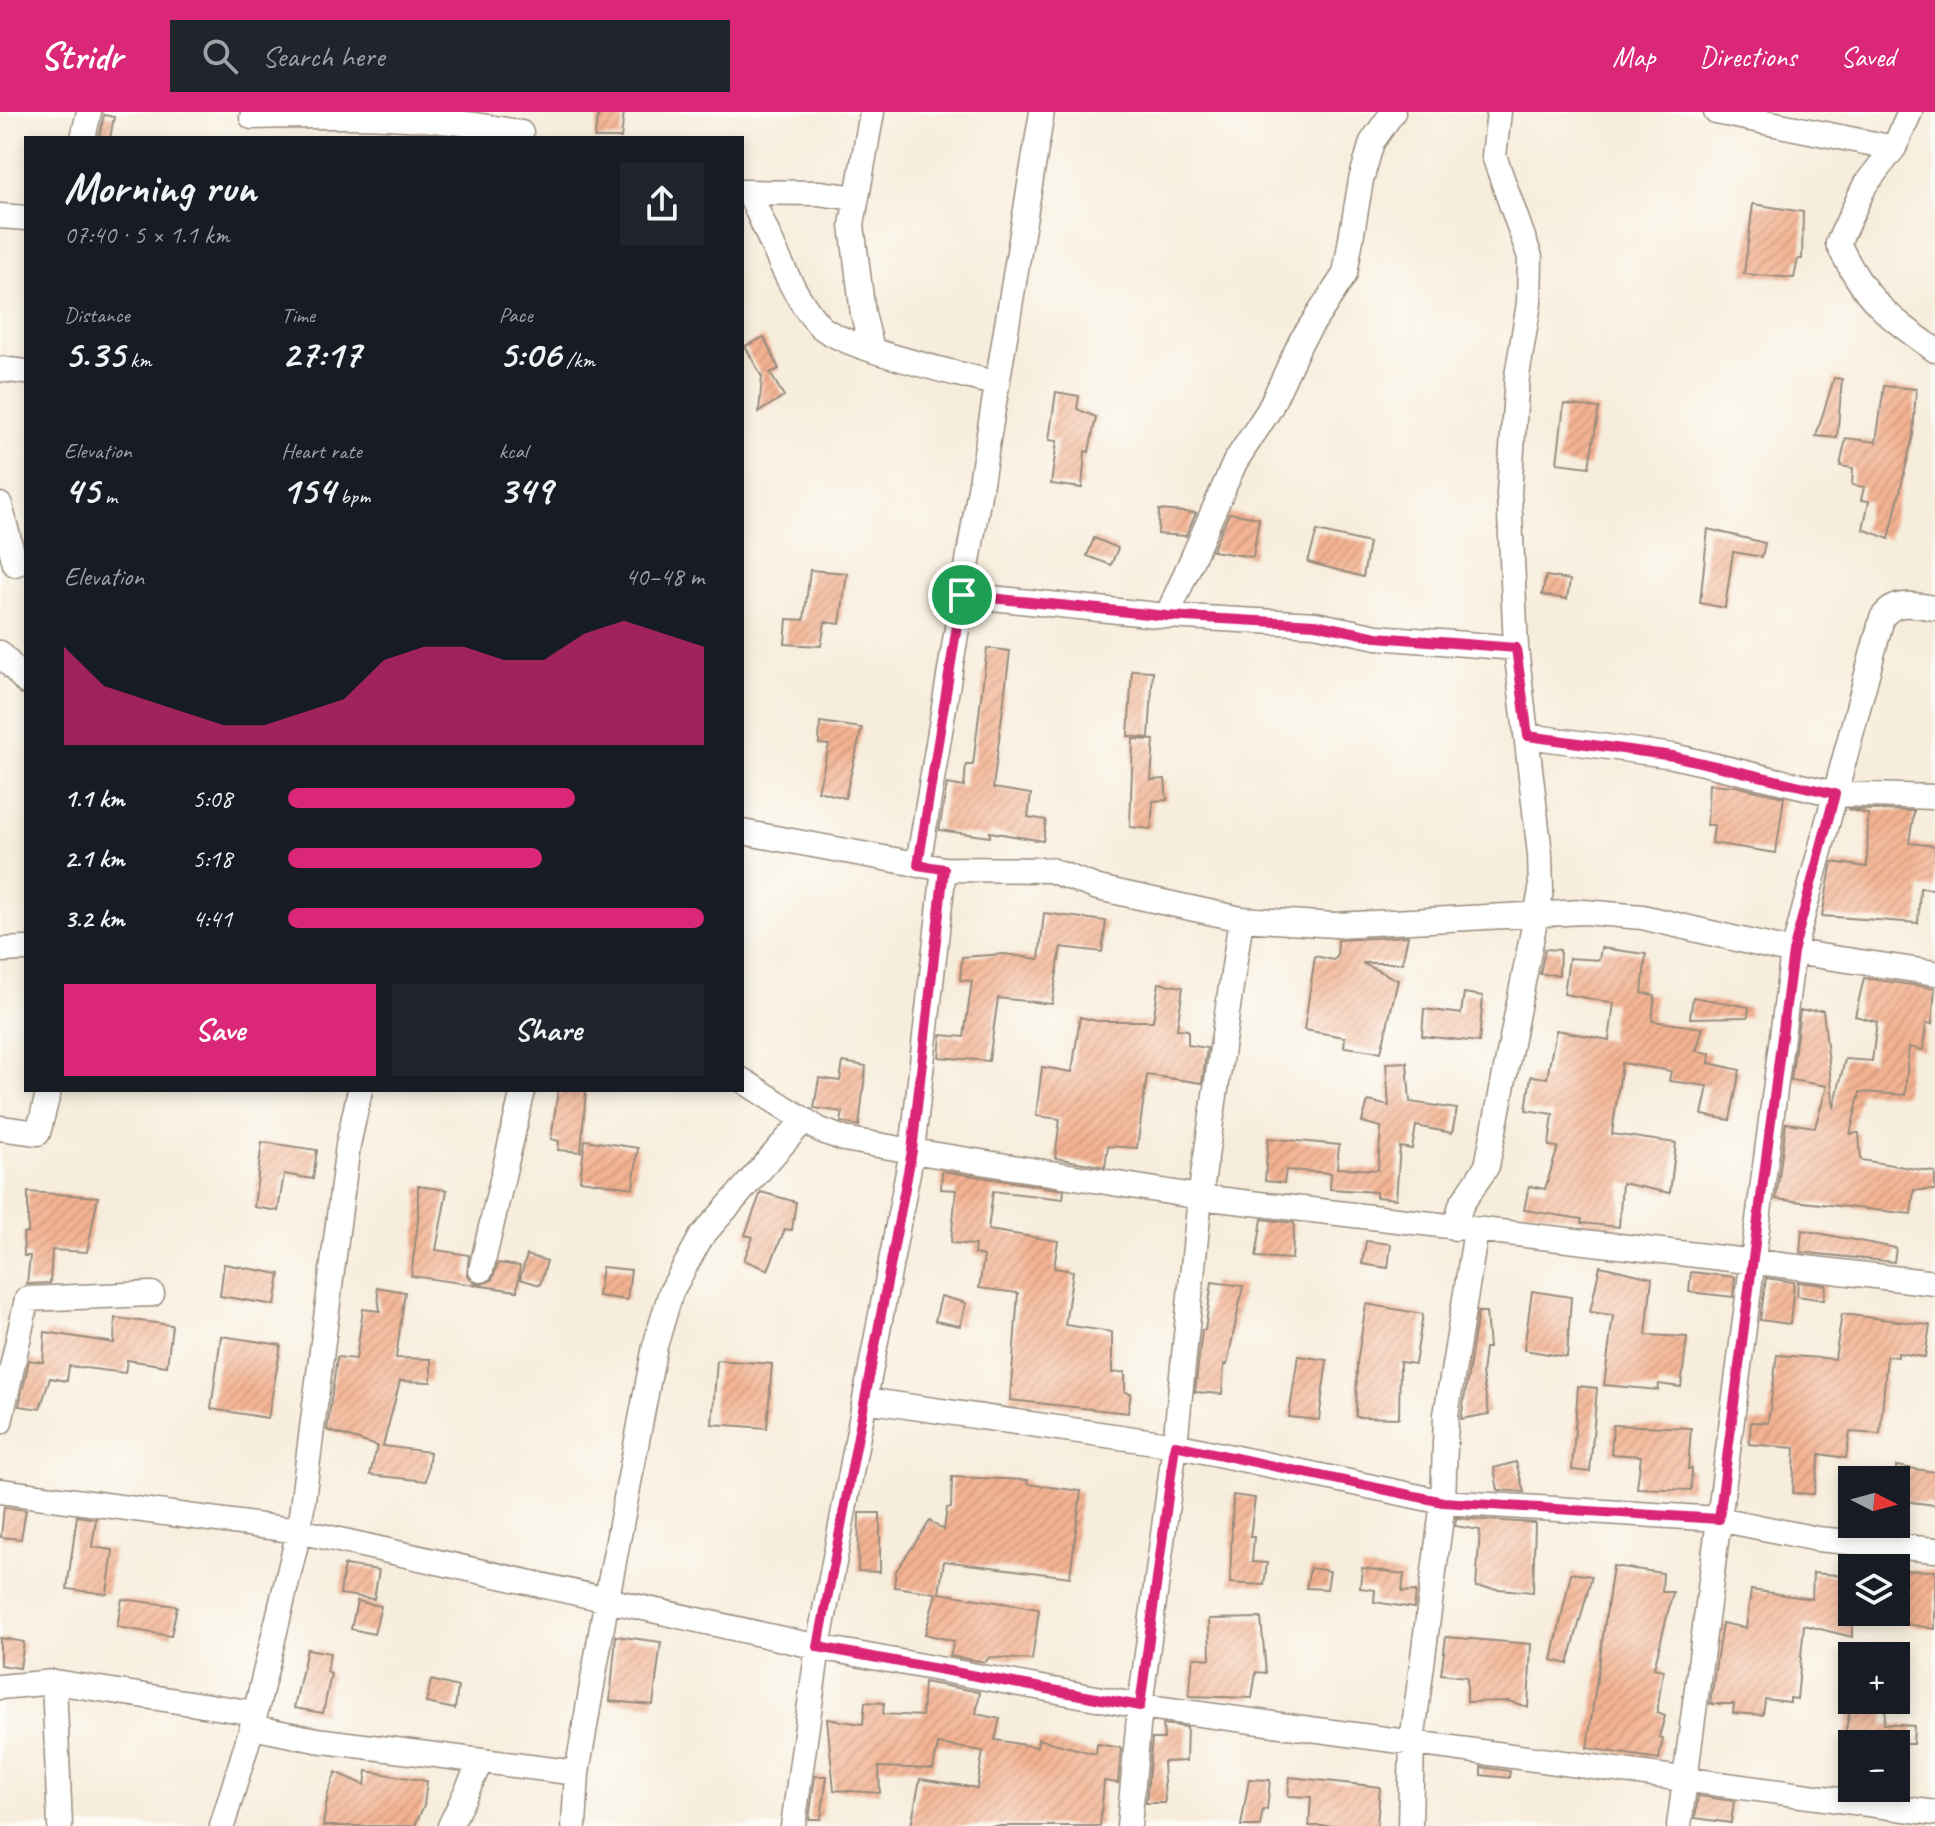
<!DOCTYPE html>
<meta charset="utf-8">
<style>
:root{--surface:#171b24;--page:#20242c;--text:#f1f3f6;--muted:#9ea1a6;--accent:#db2777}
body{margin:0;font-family:Caveat,sans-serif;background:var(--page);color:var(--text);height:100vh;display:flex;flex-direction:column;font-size:30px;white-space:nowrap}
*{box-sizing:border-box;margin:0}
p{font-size:26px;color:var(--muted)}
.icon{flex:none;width:44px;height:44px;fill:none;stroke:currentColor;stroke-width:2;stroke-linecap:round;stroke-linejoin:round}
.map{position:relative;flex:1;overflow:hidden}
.side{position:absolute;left:24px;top:24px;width:720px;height:956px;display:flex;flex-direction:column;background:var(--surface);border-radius:0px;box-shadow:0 4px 12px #0003}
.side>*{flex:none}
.needle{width:52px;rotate:96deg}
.fabs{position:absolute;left:1838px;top:1354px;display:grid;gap:16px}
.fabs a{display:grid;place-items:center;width:72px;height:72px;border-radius:0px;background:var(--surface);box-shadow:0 4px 12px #0003;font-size:40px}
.pin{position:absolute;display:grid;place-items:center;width:68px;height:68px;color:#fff;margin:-34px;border:4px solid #fff;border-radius:50%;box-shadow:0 2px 8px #0007}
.round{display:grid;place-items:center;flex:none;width:84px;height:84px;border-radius:0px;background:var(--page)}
.summary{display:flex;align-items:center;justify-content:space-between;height:136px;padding:0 40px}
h1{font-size:44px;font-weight:600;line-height:60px}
.figures{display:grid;grid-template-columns:repeat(3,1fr);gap:12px;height:136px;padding:8px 40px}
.figures div{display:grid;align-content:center}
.figures b{font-size:40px;font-weight:600}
.figures small{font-size:22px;font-weight:400}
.figures p{font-size:22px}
.chart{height:224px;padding:16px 40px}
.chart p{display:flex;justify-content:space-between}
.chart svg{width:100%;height:144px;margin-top:8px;fill:var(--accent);opacity:.7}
.primary-button{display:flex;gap:16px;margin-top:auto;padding:16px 40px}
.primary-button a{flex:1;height:92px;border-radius:0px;background:var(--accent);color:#fff;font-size:32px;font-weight:600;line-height:92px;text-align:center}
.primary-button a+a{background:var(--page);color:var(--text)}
ul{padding:0 40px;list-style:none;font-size:26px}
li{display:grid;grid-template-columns:128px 96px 1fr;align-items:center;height:60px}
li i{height:20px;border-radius:10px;background:var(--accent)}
header{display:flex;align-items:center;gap:48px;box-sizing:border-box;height:112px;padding:0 40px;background:var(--accent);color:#fff}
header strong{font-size:38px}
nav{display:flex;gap:44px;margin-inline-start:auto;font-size:28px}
.search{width:560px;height:72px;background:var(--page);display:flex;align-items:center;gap:20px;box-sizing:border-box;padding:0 28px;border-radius:0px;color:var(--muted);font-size:30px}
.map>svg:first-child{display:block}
.building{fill:url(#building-hatch)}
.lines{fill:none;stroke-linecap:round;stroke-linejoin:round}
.minor-casing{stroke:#998c7d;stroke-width:27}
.minor{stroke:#fff;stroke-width:24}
.route-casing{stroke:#fff;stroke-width:16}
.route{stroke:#db2777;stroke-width:10}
</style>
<header>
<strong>Stridr</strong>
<div class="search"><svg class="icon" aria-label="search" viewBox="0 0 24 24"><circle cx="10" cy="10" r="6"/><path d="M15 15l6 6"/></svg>Search here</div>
<nav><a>Map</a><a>Directions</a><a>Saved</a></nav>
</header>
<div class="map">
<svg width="1935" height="1714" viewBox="0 0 1935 1714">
<defs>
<pattern id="building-hatch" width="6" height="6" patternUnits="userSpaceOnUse" patternTransform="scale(2)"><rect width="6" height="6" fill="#f3b292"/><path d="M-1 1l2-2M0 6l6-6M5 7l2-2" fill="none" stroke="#d1997d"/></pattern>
</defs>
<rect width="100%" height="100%" fill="#fdfcf7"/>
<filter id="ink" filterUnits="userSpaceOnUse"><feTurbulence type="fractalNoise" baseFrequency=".0125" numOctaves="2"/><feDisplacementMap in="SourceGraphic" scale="16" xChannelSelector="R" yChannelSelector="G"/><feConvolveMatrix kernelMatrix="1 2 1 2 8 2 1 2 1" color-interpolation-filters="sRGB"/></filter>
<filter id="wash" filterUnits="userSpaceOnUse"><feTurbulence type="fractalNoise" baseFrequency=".006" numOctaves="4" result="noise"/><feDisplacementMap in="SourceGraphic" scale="32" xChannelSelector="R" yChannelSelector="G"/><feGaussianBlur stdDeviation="1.8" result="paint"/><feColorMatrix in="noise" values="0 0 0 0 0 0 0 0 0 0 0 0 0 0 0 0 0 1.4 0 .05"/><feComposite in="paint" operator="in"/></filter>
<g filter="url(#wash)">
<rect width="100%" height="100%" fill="#f7eddc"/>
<g id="blocks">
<path class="building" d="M599,0H624L621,26H594Z
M104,3L114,5L110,26L99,25Z
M1753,92L1803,100L1802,147H1798L1794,166L1744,162Z
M764,225L779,257L770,261L784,284L759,300L762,265L745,234Z
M1834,266L1842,267L1837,326L1816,324Z
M1884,274L1916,277L1913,323L1889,427L1863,417L1869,389L1861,388L1864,375L1852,373L1853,356L1840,354L1846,326L1876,330Z
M1056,280L1079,284L1077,297L1096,305L1089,340L1085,339L1082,376L1051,372L1057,329L1049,328Z
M1564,292L1599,296L1589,355L1557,351Z
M1159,398L1196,401L1186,424L1158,422Z
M1229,401L1259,406L1253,445L1212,439Z
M1708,417L1765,431L1762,445L1733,440L1725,496L1700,491Z
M1317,419L1369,431L1363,465L1308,450Z
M1094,426L1118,436L1111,453L1087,444Z
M810,458L847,461L840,512L825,510L821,534L785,532L787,507L804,508Z
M1546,464L1570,468L1567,487L1542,483Z
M987,536L1010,539L993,676L1031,682L1028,705L1046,708L1043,729L990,720V725L939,718L947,672L964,675L966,653H973Z
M1132,558L1153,559L1149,626L1128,624Z
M820,610L862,616L845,686L818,679L829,633L819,632Z
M1133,627L1154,628L1151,668L1165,667L1167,688L1153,689L1151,717L1130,715Z
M1709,672L1735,674L1784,685L1776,741L1712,731L1714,713H1707Z
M1847,697L1914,699L1909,731L1935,734V777L1920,776L1918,811L1822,804L1832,750L1867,755L1868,702Z
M1044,801L1106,809L1102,840L1061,835L1052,892L998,886L989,949L939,945L941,923L964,925L972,869L960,868L962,845L1004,842L1039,847Z
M1408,824L1402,851H1362L1398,868L1381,940L1344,935L1345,925L1304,918L1315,844L1333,848L1337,845L1338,828Z
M1601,836L1646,842L1642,881L1655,883L1652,909L1703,916L1696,939L1710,941L1709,951L1740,958L1730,1008L1702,1003L1708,974L1669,969L1671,959L1622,951L1612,1022L1676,1031L1670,1081L1622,1071L1619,1115L1581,1111L1582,1107L1524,1098L1529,1074L1545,1077L1558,1035L1549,1034L1553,1002L1526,998L1531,964L1547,966L1556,918L1609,928L1614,891L1564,882L1569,846L1599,848Z
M1545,837L1560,838L1559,863L1540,862Z
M1864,866L1935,876L1932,912L1926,911L1923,938L1909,935L1905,983L1860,980L1850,1022L1859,1021L1861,1048L1935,1060V1078H1914L1911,1102L1776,1087L1786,1011L1815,1015L1827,974L1791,968L1800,899L1823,898L1834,996L1845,947L1872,949L1877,910L1855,904Z
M1159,871L1183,875L1177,917L1188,918V933L1207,936L1202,971L1147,963L1137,1036L1108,1034L1105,1055L1055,1046L1060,1007L1036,1004L1042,955L1072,960L1080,905L1097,909H1153Z
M1464,881L1483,884L1479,930L1422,924L1424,897L1461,902Z
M1693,885L1749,895L1748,905L1690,906Z
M843,950L866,954L859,1014L841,1010L843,1000L814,996L819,966L840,969Z
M1407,950L1410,990L1457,997L1452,1021L1416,1014L1412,1037L1400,1035L1396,1087L1376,1085V1080L1330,1077L1331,1061L1286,1058L1284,1071L1265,1069L1268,1026L1339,1033L1337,1056L1378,1058L1381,1015L1362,1010L1368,989L1389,994L1386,951Z
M558,978H586L581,1040L558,1038L559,1029L551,1027Z
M585,1028L638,1036L633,1076L580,1068Z
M262,1030L317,1038L313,1067L284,1062L278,1099L254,1095Z
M942,1059L1064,1078L1063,1087L993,1079L988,1118L1058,1129L1054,1156L1073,1159L1065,1213L1112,1220V1261L1125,1260V1280L1131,1281L1128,1301L1010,1288L1018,1181L979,1176L984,1144L974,1142L975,1133L951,1131L956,1078L941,1077Z
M418,1074L447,1078L436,1138L469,1143L467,1163L478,1173L492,1168L498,1151L520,1154L517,1179L411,1164L418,1110Z
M28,1080L98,1085L87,1140L52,1138L50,1171L27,1172L30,1144H24L23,1121H28Z
M761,1080L796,1090L792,1118L785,1117L768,1158L744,1148L753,1125L745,1123Z
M1262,1107L1294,1111L1292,1147L1256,1145Z
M1802,1118L1896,1136L1894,1150L1800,1140Z
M1366,1129L1391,1132L1388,1156L1362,1152Z
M527,1143L547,1149L540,1173L520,1167Z
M224,1152L280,1162L275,1193L220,1184Z
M1600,1154L1652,1166L1646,1223L1687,1225L1681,1275L1659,1272L1658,1278L1604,1273L1613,1203L1590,1200Z
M602,1155L631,1158L627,1188L598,1184Z
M1691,1160L1735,1165L1733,1185L1689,1180Z
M1766,1166L1794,1170L1790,1212L1760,1208Z
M1212,1170L1243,1174L1227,1253L1224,1252L1222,1282L1195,1280L1202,1218H1205Z
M1798,1170L1826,1173L1824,1188L1797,1184Z
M377,1175L405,1180L396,1246L431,1247V1270L400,1269L383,1334L430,1340L426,1369L370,1363L377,1334L327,1318L337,1245L356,1247L363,1197L380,1199Z
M1532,1179L1571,1185L1567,1245L1524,1238Z
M941,1184L966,1191L960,1214L935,1209Z
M1366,1192L1423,1202L1415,1252L1400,1250L1399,1306L1356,1305L1357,1251Z
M1478,1200H1486L1489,1236H1485L1482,1262L1489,1302L1461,1307Z
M1842,1202L1930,1213L1925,1245L1898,1241V1245L1887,1244L1880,1322L1850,1320L1846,1346L1820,1342L1814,1382L1793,1381L1795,1336L1749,1332L1751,1310L1768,1311L1777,1243L1835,1247Z
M115,1206L172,1213L167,1254L127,1248L125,1261L69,1254L67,1269L50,1266L40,1297L19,1294L29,1248L43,1250L45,1220L114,1231Z
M221,1224L281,1233L268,1306L211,1297Z
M1298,1244L1327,1248L1319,1308L1289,1305Z
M717,1248L772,1252L767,1316L712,1312Z
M1578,1274L1597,1276L1590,1360L1572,1358Z
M1613,1313L1691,1316L1688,1357H1692L1691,1378L1637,1376L1641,1344L1611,1342Z
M1516,1350L1524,1380L1498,1378L1494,1356Z
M1896,1354L1935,1360V1393L1896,1388Z
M952,1365L1028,1368L1027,1372L1081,1379L1070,1465L944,1449L939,1481L1039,1497L1032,1548L990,1545L985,1550L950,1544L954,1529L925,1522L936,1481L894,1475L896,1459L930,1409L944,1418L947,1396H951Z
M1233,1383L1255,1386L1250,1425H1254L1252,1450L1267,1451L1264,1473L1230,1471Z
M4,1395L26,1398L21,1427L1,1425Z
M859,1401H880V1460L858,1459Z
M77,1404L96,1407L92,1435L113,1438L107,1482L67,1477Z
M1456,1406L1535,1411L1533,1480L1476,1475L1480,1418L1455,1414Z
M344,1453L379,1458L374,1487L340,1482Z
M1613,1454L1663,1461L1662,1480H1673L1654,1556L1663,1558L1657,1601L1665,1604L1659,1625L1663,1626L1659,1647L1587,1636Z
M1310,1456L1330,1459L1327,1477L1306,1476Z
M1362,1456L1404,1462L1402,1480L1416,1479L1414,1496L1374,1490L1375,1478L1360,1476Z
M1896,1458L1935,1459V1517L1896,1510Z
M1571,1461L1592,1464L1568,1552L1552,1548Z
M1813,1461L1849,1464L1844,1500H1852V1525L1804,1513L1797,1587L1790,1586V1590L1765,1587L1763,1603L1733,1601L1734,1592H1710L1722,1511L1746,1516L1751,1478L1812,1487Z
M122,1487L177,1494L171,1524L117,1515Z
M357,1489L381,1494L374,1522L351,1517Z
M1261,1506L1266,1561L1256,1560L1252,1586L1189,1584L1193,1545L1210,1547L1209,1507Z
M616,1524L661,1530L653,1593L610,1589Z
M1446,1525L1531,1532L1528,1595L1508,1589L1467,1590V1565L1441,1562Z
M0,1526L24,1530L20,1556L0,1553Z
M307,1537L330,1541L327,1560L331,1562L323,1601L294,1596Z
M431,1568L458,1575L455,1597L426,1591Z
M924,1570L980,1580L976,1602L1000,1607L995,1628L1037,1635L1038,1627L1096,1642L1097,1632L1121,1636L1118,1671L1104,1669L1100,1714H911L920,1667L977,1676L983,1639L938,1632L933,1657L879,1655L880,1681L834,1678L827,1607L863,1612L865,1590L884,1591L883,1602L922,1604Z
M1852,1588H1887L1884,1612L1914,1614L1913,1632H1843Z
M1163,1612L1187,1615L1186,1649L1163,1650L1165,1691H1146L1152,1627H1164Z
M1481,1655L1510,1659L1509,1666L1481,1663Z
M367,1659L427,1669L424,1693L415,1714H323L328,1681L336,1660L365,1673Z
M815,1664H827L821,1707H809Z
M1290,1665L1380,1675L1377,1714H1309L1311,1685L1288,1684Z
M1249,1667L1270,1668L1267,1698L1263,1697L1260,1714H1241Z
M1698,1684L1734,1689L1731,1711L1695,1706Z"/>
</g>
</g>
<g filter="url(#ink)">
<use href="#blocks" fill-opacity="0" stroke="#998c7d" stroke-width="2"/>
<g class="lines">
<g class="minor-casing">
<path id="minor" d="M1716,0L1894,36
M1910,0L1894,36L1865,73L1838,131C1864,187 1886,203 1935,238
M252,5C343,3 431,2 521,21
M83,26L89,0
M742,80L819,81L856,86
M750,83C769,122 789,180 818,212C839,236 961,262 997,272
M0,104L26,106
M872,237L863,202L852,113L872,0
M0,257L26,260
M0,393L15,452
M962,483L1167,504L1315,512L1377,525L1516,536
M1167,504L1235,350L1269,298L1301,229L1345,162L1361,68L1372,30L1393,0
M0,541L26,570
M1528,624L1673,644L1835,682L1935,685
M742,720L944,757L1050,758L1098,776L1241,807L1335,813L1584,800L1642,805L1793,840L1935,861
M918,753L1042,0
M0,838L26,837
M742,968L820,1018L844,1027L912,1039L1200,1085L1935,1171
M0,1016L38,1021L49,978
M1455,1116L1461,1093L1487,1054L1541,778L1540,742L1516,536L1509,381L1517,264L1529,191L1530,145L1494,44L1499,0
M481,1158L523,978
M865,1288L1175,1333L1443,1390L1719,1407L1817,1427L1935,1438
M0,1310L27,1187L152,1182
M0,1379L299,1419L818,1535L1140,1594L1935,1701
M54,1570L60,1714
M0,1575L54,1570L255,1601
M252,1615L316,1628L577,1661
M222,1714L252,1615L299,1419L348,1033L360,978
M450,1714L481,1649
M574,1714L577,1661L607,1486L655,1234L671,1180L701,1125L804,1008
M793,1714L818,1535L912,1039L944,757
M1129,1714L1140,1594L1175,1333L1200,1085L1241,807
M1410,1714L1412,1630L1443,1390L1446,1303L1476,1119
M1679,1714L1793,840L1882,506C1895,487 1914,493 1935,496"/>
</g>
<use href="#minor" class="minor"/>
</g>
</g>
<g class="lines" filter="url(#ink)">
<g class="route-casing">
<path id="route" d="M962,483L1167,504L1315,512L1377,525L1516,536L1528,624L1673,644L1835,682L1793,840L1719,1407L1443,1390L1175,1333L1140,1594L818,1535L912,1039L944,757L918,753Z"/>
</g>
<use href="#route" class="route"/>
</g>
</svg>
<div class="fabs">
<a><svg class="needle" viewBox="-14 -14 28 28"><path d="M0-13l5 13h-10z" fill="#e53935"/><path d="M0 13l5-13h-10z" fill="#9ea1a6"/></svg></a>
<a><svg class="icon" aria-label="layers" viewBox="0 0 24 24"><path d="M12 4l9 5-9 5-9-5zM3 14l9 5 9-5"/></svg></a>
<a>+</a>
<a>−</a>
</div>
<div class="pin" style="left:962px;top:483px;background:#1e9e55"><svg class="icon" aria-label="arrive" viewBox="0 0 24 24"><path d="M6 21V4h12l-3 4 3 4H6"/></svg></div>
<section class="side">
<div class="summary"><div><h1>Morning run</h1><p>07:40 · 5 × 1.1 km</p></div><a class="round"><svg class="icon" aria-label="share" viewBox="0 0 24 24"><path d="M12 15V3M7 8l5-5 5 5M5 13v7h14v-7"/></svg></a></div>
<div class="figures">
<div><p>Distance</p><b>5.35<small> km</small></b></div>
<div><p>Time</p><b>27:17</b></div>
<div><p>Pace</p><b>5:06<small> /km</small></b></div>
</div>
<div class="figures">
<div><p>Elevation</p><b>45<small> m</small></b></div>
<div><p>Heart rate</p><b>154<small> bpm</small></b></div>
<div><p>kcal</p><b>349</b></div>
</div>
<div class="chart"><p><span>Elevation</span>40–48 m</p>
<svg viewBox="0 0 160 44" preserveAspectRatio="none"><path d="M0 44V14L10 26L20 30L30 34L40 38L50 38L60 34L70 30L80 18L90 14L100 14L110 18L120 18L130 10L140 6L150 10L160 14V44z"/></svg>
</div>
<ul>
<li><b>1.1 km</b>5:08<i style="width:69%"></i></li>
<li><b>2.1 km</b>5:18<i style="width:61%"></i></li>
<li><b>3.2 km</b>4:41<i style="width:100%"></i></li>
</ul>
<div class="primary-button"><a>Save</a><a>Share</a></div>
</section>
</div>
